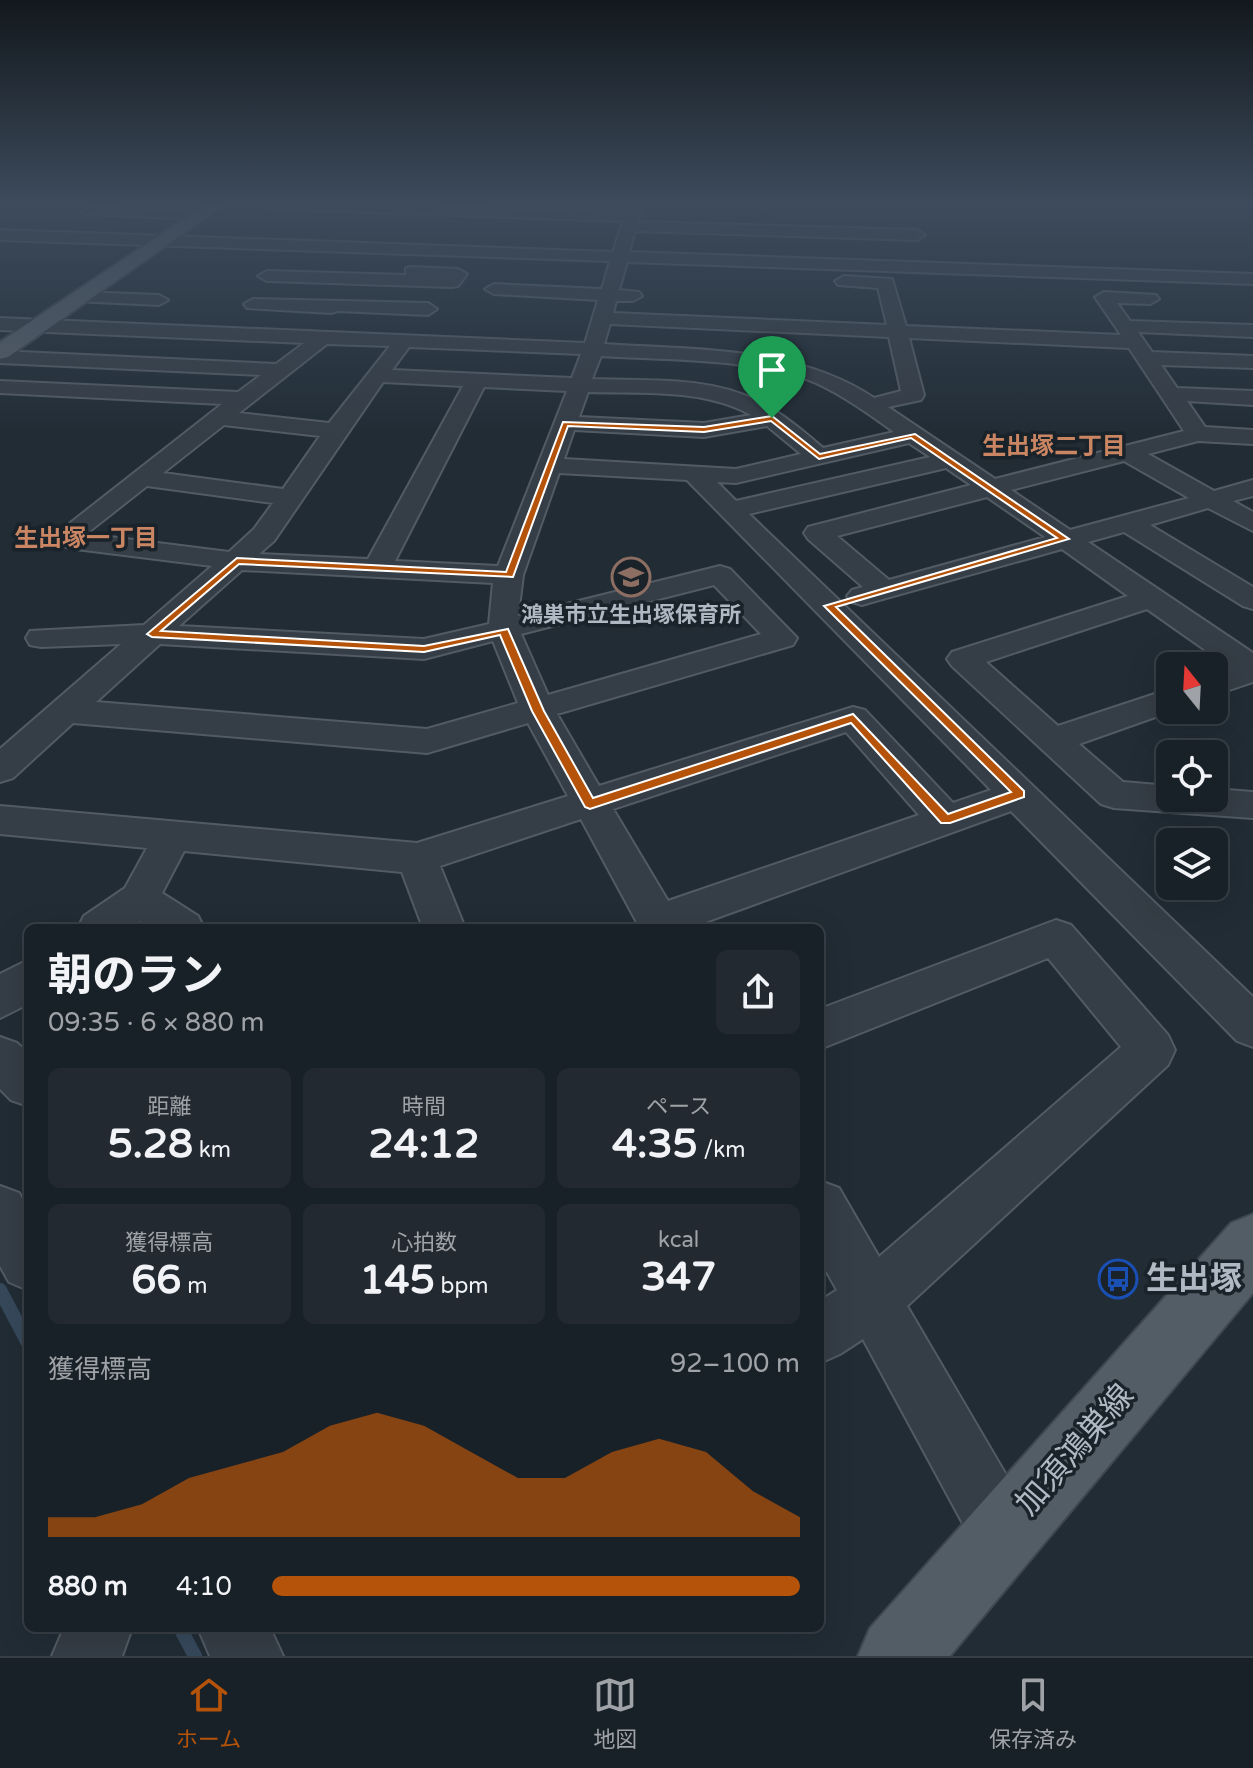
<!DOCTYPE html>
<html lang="ja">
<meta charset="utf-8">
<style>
:root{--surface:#192128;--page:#222930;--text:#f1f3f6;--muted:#9fa3a8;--line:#373e45;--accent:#b45309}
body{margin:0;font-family:"Varela Round","Noto Sans JP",sans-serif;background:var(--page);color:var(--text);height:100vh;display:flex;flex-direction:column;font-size:30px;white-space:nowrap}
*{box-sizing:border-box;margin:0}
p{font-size:26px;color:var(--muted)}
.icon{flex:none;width:44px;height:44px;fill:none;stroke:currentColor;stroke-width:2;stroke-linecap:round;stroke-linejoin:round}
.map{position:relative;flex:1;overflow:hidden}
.details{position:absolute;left:24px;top:924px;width:800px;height:708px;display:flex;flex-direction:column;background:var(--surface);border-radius:12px;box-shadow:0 8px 32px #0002,0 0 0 2px var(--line)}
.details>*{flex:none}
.needle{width:52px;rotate:342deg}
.tools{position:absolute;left:1156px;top:652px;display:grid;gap:16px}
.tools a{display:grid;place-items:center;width:72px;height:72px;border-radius:12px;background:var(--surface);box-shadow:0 8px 32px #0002,0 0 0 2px var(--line);font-size:40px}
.pin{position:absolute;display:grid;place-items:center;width:68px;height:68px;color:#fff;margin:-82px -34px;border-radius:50% 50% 50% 0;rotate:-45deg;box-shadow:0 0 8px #0007}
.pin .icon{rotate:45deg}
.round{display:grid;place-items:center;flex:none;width:84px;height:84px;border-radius:12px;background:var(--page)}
.summary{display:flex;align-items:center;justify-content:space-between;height:136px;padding:0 24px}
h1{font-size:44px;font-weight:700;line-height:60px}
.figures{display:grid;grid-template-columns:repeat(3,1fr);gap:12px;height:136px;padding:8px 24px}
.figures div{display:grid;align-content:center;border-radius:12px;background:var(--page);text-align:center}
.figures b{font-size:40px;font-weight:700}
.figures small{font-size:22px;font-weight:400}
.figures p{font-size:22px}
.chart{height:224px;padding:16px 24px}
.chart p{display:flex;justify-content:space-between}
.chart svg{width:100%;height:144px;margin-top:8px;fill:var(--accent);opacity:.7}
ul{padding:0 24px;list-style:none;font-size:26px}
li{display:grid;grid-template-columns:128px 96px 1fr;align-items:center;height:60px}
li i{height:20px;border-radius:10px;background:var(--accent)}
.tab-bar{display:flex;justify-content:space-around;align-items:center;height:112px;border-top:2px solid var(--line);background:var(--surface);font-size:22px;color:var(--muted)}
.tab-bar a{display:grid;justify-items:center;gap:4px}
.tab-bar .on{color:var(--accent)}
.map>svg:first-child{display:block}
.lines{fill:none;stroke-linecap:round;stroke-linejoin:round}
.stream{stroke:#36495b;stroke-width:14}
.minor-casing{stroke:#525b64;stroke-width:4}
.major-casing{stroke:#3e4650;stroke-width:4}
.minor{fill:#353d46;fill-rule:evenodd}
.major{fill:#535d66;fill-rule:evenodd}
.route{fill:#b45309;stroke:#fff;stroke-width:2;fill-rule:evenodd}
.labels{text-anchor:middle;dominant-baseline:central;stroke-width:7;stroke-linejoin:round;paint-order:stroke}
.far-poi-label{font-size:22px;font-weight:bold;fill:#afb8c3;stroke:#1a222a}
.far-neighbourhood-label{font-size:24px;font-weight:bold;fill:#ca8663;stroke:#1a222a}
.near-poi-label{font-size:32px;font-weight:bold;fill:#afb8c3;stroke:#1a222a;text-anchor:start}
.near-street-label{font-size:32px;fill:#afb8c3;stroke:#1a222a}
</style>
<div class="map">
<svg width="1253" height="1656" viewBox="0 0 1253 1656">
<rect width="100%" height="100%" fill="#212c35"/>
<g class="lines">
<path class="stream" d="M0,1290L28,1343
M180,1628L195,1656"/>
<g class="minor-casing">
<path id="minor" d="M271,202L626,212L629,202H643L638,222L917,230L925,235L917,240L635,231L629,252L1253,274V284L627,262L619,290L639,292L642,296L633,301H616L613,313L887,325L878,288L838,285L835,281L844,276L892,279L906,326L1121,335L1095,297L1104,292L1156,295L1159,299L1150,304L1117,303L1130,321L1253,325V337L1138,332L1152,352L1253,356V368L1161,365L1177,388L1253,391V405L1187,401L1205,427L1253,430V444L1198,441L1148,454L1214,491L1253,480V496L1233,501L1253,512V531L1208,508L1150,525L1253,587V609L1243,606L1124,532L1088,542L1253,653V682L1214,695V674L1231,668L1147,609L986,662L1058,726L1170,689V710H1175L1079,744L1123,782L1170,786V798H1214V789L1253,792V818L1114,808L1101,804L952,666L947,659L952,652L1128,596L1062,549L872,602L862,605L852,602L847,596L852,590L863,587L808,539L804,533L808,527L971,485L946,468L749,514L1253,997V1047L1237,1041L1011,811L689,928H640L581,819L440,866L465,928H423L402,872L184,851L162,893L198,916L204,928H150L140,921L130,928H78L84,916L125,888L147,848L0,834V806L417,843L568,796L528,723L427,753L73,723L13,778L0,782V749L121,644L41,647L30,645L26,638L30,631L144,625L212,566L76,549L66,547L57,537L60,531L222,404L0,393V381L238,392L261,375L0,363V351L276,364L304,343L0,330V318L585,343L598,300L494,294L485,289L494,284L602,289L610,261L0,240V230L613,252L623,221L276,209L271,208ZM610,324L889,337L901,391L874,398C797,346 693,350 604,344ZM909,338L1129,348L1184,431L995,479L888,407L921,400L924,395ZM327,344L390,346L329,423L239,413ZM409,347L581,354L572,378L392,370ZM601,356C662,360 760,358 816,383C844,396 869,414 894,432L823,448C803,431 782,413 758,401C708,376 647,381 592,379ZM383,382L463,386L368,559L259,554L274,541ZM484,387L567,391L498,566L395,561ZM588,392C642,394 703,388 751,415L704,423L579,417ZM224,425L320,436L283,489L163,473ZM767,426L801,454L736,469L564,459L574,430L704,437ZM909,443L930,457L736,501L717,482L736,483ZM1124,461L1189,498L1070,530L1011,490ZM559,473L687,480L991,790L953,803L865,710L853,707L599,786L557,714L793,645L797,638L730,569L720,566L518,616L523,575ZM147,486L273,503L254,529L229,552L86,534ZM987,497L1045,537L889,580L837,536ZM242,570L493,583L489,624L424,639L179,626ZM714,585L761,634L548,695L521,634ZM493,641L518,703L427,729L96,702L160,644L424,659ZM846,732L919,815L668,901L613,809Z
M89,207L201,211L208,215L201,219L84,214L82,211Z
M412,267L458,269L467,274L458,286L452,287L267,281L258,276L267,271L406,275V268Z
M81,292L159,295L168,300L159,305L75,301L72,297L75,293Z
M253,299L428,303L437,309L428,315L338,311L331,313L247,308L244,304Z
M1056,920L1071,925L1168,1035L1175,1050L1168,1065L907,1306L1026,1509L1035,1532L1026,1555L1003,1564L980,1555L863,1339L840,1354L820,1363V1301L837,1290L820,1260V1181L839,1188L879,1257L1121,1047L1048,958L820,1049V1009Z
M28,960V1004L0,1018V974Z
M0,1037L17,1043L28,1053V1106L11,1100L0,1089Z
M0,1186L19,1193L28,1210V1290L9,1282L0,1266Z
M64,1628H132L122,1656H52Z
M198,1628H270L283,1656H210Z"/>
</g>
<g class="major-casing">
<path id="major" d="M209,202H228L8,357L0,359V342Z
M1253,1214V1293L950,1656H858L870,1628L1231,1223Z"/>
</g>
<use href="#minor" class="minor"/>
<use href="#major" class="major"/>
</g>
<linearGradient id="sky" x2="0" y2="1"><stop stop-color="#12181d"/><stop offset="0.47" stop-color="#3d4b5c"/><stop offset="1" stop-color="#3d4b5c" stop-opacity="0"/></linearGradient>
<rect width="1253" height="434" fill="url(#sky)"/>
<path class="route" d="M772,416L820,454L915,434L1069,539L836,607L1024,791V797L950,823H941L851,723L590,809L585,807L532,711L500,635L424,652L152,637L147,634L237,558L506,572L563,422L704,427ZM771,421L819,459L911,438L1057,538L824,606L1011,792L948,814L853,714L593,798L544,711L508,629L424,646L161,631L239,564L513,577L568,426L704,432Z"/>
<defs>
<g id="school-ring" transform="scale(2)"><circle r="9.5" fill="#1a222a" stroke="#8d6e63" stroke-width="1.5"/><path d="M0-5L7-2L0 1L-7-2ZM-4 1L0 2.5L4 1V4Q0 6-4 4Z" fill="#8d6e63"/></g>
<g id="bus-ring" transform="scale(2)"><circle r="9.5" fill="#1a222a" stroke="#1a4fb4" stroke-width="1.5"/><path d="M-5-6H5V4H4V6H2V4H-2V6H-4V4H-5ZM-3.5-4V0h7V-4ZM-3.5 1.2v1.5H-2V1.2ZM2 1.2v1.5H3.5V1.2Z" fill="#1a4fb4"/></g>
</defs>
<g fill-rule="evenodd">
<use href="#school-ring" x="631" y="577"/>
<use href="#bus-ring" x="1118" y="1279"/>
</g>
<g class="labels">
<g class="far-poi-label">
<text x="631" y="615">鴻巣市立生出塚保育所</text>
</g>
<g class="far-neighbourhood-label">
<text x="1054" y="446">生出塚二丁目</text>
<text x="86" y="538">生出塚一丁目</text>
</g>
<g class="near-poi-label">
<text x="1146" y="1279">生出塚</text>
</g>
<g class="near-street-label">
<text transform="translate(1075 1450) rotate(-49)">加須鴻巣線</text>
</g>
</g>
</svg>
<div class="tools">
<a><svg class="needle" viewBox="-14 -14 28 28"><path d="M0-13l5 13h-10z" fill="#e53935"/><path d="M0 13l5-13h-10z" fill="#9fa3a8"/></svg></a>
<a><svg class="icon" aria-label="locate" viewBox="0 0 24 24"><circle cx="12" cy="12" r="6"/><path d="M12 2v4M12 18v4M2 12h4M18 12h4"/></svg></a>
<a><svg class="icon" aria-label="layers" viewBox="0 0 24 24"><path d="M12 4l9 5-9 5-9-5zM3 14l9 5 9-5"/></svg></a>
</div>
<div class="pin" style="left:772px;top:418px;background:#1e9e55"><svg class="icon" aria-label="arrive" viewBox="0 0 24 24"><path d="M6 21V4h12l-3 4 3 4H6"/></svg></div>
<section class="details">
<div class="summary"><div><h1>朝のラン</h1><p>09:35 · 6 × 880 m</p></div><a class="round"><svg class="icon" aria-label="share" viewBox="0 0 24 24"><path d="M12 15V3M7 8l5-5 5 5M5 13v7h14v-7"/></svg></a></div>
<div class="figures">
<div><p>距離</p><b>5.28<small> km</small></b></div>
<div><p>時間</p><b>24:12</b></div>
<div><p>ペース</p><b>4:35<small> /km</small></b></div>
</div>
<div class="figures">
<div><p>獲得標高</p><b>66<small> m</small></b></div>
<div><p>心拍数</p><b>145<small> bpm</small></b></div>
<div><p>kcal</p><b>347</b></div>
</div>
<div class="chart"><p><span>獲得標高</span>92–100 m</p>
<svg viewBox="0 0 160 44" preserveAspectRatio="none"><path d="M0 44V38L10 38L20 34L30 26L40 22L50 18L60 10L70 6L80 10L90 18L100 26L110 26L120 18L130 14L140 18L150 30L160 38V44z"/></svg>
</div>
<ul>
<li><b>880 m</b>4:10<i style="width:100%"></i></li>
</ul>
</section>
</div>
<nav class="tab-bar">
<a class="on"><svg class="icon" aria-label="home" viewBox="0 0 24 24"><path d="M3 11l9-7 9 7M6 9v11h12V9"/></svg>ホーム</a>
<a><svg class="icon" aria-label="map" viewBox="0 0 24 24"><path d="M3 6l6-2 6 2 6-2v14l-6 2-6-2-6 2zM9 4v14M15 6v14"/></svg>地図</a>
<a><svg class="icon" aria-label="saved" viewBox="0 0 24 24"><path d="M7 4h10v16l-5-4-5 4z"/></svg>保存済み</a>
</nav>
